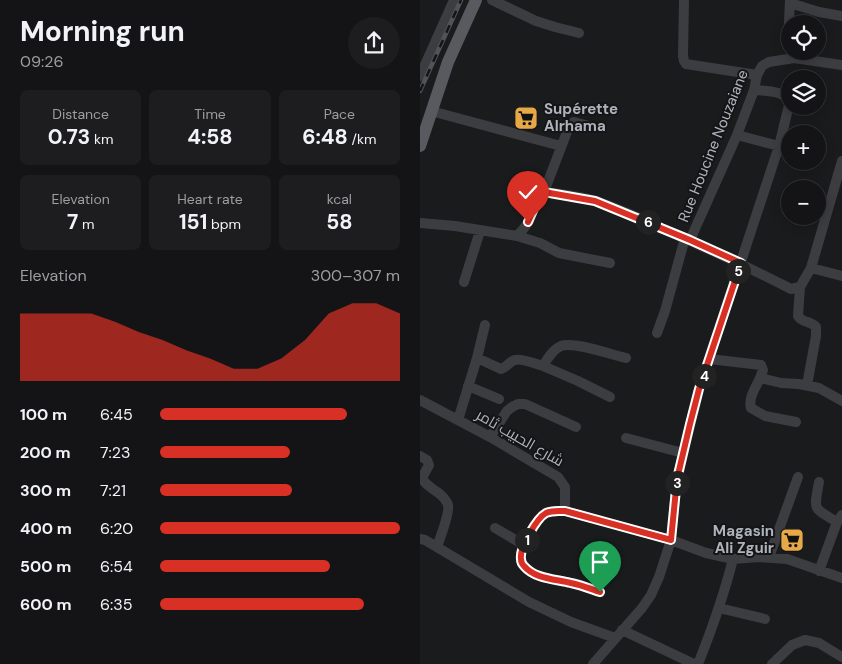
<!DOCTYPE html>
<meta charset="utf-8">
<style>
:root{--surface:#141416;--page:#1d1d1f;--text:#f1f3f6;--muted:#9d9ea1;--line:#333335;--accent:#d93025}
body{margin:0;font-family:"DM Sans",Cairo,sans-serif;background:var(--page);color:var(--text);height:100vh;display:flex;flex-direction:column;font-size:19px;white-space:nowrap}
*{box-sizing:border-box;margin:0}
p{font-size:16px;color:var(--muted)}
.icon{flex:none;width:28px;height:28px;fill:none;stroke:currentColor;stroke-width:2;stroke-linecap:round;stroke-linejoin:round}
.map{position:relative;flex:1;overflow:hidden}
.drawer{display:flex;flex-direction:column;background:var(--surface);width:420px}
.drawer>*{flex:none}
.controls{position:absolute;left:361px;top:15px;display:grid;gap:10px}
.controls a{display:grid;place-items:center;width:45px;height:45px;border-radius:50%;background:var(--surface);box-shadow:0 2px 12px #0003,0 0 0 1px var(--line);font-size:25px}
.pin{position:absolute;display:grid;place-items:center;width:42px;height:42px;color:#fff;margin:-51px -21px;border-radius:50% 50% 50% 0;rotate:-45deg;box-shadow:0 0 5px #0007}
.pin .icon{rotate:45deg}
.km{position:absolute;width:25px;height:25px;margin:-12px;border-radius:50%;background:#222;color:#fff;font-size:14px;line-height:25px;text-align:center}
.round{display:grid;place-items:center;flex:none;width:52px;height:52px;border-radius:26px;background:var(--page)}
.summary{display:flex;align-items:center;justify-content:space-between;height:85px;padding:0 20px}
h1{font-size:28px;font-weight:700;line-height:38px}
.stats{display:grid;grid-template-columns:repeat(3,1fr);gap:8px;height:85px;padding:5px 20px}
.stats div{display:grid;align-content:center;border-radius:8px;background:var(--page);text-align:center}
.stats b{font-size:21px;font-weight:700}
.stats small{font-size:14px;font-weight:400}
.stats p{font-size:14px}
.chart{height:140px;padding:10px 20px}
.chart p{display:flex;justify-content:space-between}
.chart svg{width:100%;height:90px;margin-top:5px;fill:var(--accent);opacity:.7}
ul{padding:0 20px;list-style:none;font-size:16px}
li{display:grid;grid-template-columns:80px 60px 1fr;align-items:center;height:38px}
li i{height:12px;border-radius:6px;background:var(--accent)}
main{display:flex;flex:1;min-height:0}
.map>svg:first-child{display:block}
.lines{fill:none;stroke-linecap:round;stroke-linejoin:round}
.minor{stroke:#3c3d41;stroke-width:10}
.major{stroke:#585a60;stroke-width:12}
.rail-casing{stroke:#515358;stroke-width:4.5}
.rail{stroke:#151518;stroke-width:2.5;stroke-dasharray:8;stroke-linecap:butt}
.route-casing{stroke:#fff;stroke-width:10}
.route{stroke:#d93025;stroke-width:6}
.labels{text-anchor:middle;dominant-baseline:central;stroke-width:4;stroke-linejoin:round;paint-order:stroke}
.poi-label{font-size:15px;font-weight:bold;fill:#aeb3bb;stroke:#151518;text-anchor:start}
.street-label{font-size:15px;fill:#aeb3bb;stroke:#151518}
</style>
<main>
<section class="drawer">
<div class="summary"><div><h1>Morning run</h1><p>09:26</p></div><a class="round"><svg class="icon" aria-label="share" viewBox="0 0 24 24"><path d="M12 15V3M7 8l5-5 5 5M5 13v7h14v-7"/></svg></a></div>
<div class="stats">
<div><p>Distance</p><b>0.73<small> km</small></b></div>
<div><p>Time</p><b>4:58</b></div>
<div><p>Pace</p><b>6:48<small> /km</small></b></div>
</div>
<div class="stats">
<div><p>Elevation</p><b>7<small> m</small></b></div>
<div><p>Heart rate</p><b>151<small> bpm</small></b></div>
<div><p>kcal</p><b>58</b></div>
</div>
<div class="chart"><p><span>Elevation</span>300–307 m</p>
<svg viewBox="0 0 160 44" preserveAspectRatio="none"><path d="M0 44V11L10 11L20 11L30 11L40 15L50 20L60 24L70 29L80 33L90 38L100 38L110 33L120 24L130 11L140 6L150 6L160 11V44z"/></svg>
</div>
<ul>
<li><b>100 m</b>6:45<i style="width:78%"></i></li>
<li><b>200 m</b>7:23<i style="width:54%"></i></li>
<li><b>300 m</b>7:21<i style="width:55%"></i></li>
<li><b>400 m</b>6:20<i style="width:100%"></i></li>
<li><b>500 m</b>6:54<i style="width:71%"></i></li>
<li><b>600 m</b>6:35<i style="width:85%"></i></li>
</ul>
</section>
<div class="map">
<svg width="422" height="664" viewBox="0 0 422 664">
<rect width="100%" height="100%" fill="#1a1b1d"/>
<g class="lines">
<path class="minor" d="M72,0L116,21L135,27L159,33
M264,0L263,56L264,61L266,64L337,75
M370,3L399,12L422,16
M370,41L369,22L370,0
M0,76L34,0
M11,111L141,146
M317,135L359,146
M124,192L150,124L154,122L169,126
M0,223L35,226L97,236C102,231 106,227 109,220C113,211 115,198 124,192C141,194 160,196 176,201C202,210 226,221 250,232C291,250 332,269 371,289L380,287L391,268L422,161
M97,236L120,243L139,253L190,263
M270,240L317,135L334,90L337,75L342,66L349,62L374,58L422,65
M391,268L422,276
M44,282L60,231
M380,287L378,316C382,323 391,321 396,327V336L387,385
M237,333L245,311L265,238
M57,358L81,369C87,367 90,361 95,360C101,358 116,364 123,366C127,359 133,349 141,346C154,341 192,355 206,358
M289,359L341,365L343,370L340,378L361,383L379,384L399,388L422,401
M123,366L158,381L190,397
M340,378C336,387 328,398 331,408L345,416L376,422
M48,386L79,399
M0,400L70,437L138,477L145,487V511L251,540L286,553L313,559L339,557L367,559L422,578
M38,420L57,358L65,325
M70,437L87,411L92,407L98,404H105L114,408L156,427
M206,438L263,453
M0,456L7,460L9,465L3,476V480C8,487 15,490 21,495C24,498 27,501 28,505C30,513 20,538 17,547
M399,482C394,511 392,507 417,522
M145,511C139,511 132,510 126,513C116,518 100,548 101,559C101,562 102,564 104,566C115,579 135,579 151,583C161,585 171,589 180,592
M75,528L104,545
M0,539L5,540L109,602L151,622L195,638
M349,557L378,477
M399,571L417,522L422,515
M299,608L345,619
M202,630L274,664
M173,664L222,608L231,595L239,577L251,540L257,479L279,389L359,146L369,105C368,90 345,91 334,90
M278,664C292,629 304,595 313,559
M352,664L372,645L385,640L399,643L422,657"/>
<path class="major" d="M0,146L28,62L56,0"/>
<g class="rail-casing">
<path id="rail" d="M0,91L41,0"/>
</g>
<use href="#rail" class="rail"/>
</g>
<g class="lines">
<g class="route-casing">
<path id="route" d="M108,222L120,195L124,192L175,201L270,240L321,263L279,389L270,424L257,479L251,540L145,511C139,511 132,510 126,513C117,518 99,548 101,559C101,562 102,564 104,566C115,579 135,579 151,583C161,585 171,589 180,592"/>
</g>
<use href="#route" class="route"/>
</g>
<defs>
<g id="supermarket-square" transform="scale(1.25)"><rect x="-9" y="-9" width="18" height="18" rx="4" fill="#e7a948" stroke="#151518"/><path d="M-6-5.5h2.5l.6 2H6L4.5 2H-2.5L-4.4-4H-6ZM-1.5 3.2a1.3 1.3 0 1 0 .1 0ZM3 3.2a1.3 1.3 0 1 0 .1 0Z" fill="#111"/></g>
</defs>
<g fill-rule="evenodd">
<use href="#supermarket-square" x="106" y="118"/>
<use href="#supermarket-square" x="372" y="540"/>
</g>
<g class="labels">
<g class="poi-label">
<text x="124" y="109">Supérette<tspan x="124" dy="17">Alrhama</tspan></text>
<text x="354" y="531" text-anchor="end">Magasin<tspan x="354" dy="17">Ali Zguir</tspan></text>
</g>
<g class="street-label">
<text transform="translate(293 146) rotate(-68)">Rue Houcine Nouzaiane</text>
<text transform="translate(100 438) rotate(30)">شارع الحبيب ثامر</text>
</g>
</g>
</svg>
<div class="controls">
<a><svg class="icon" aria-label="locate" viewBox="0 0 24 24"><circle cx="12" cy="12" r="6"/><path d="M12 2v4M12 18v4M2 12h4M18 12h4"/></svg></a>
<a><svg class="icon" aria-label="layers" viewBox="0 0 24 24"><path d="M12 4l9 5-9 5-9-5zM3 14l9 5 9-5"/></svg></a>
<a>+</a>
<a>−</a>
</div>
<div class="pin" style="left:180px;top:592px;background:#1e9e55"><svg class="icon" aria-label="arrive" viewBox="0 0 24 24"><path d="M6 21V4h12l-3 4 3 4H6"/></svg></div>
<div class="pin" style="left:108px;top:222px;background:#d93025"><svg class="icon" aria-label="check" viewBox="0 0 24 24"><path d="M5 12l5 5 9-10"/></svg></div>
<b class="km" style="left:107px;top:540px">1</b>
<b class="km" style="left:257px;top:483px">3</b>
<b class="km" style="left:284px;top:376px">4</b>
<b class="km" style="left:318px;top:271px">5</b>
<b class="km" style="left:228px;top:222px">6</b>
</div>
</main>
